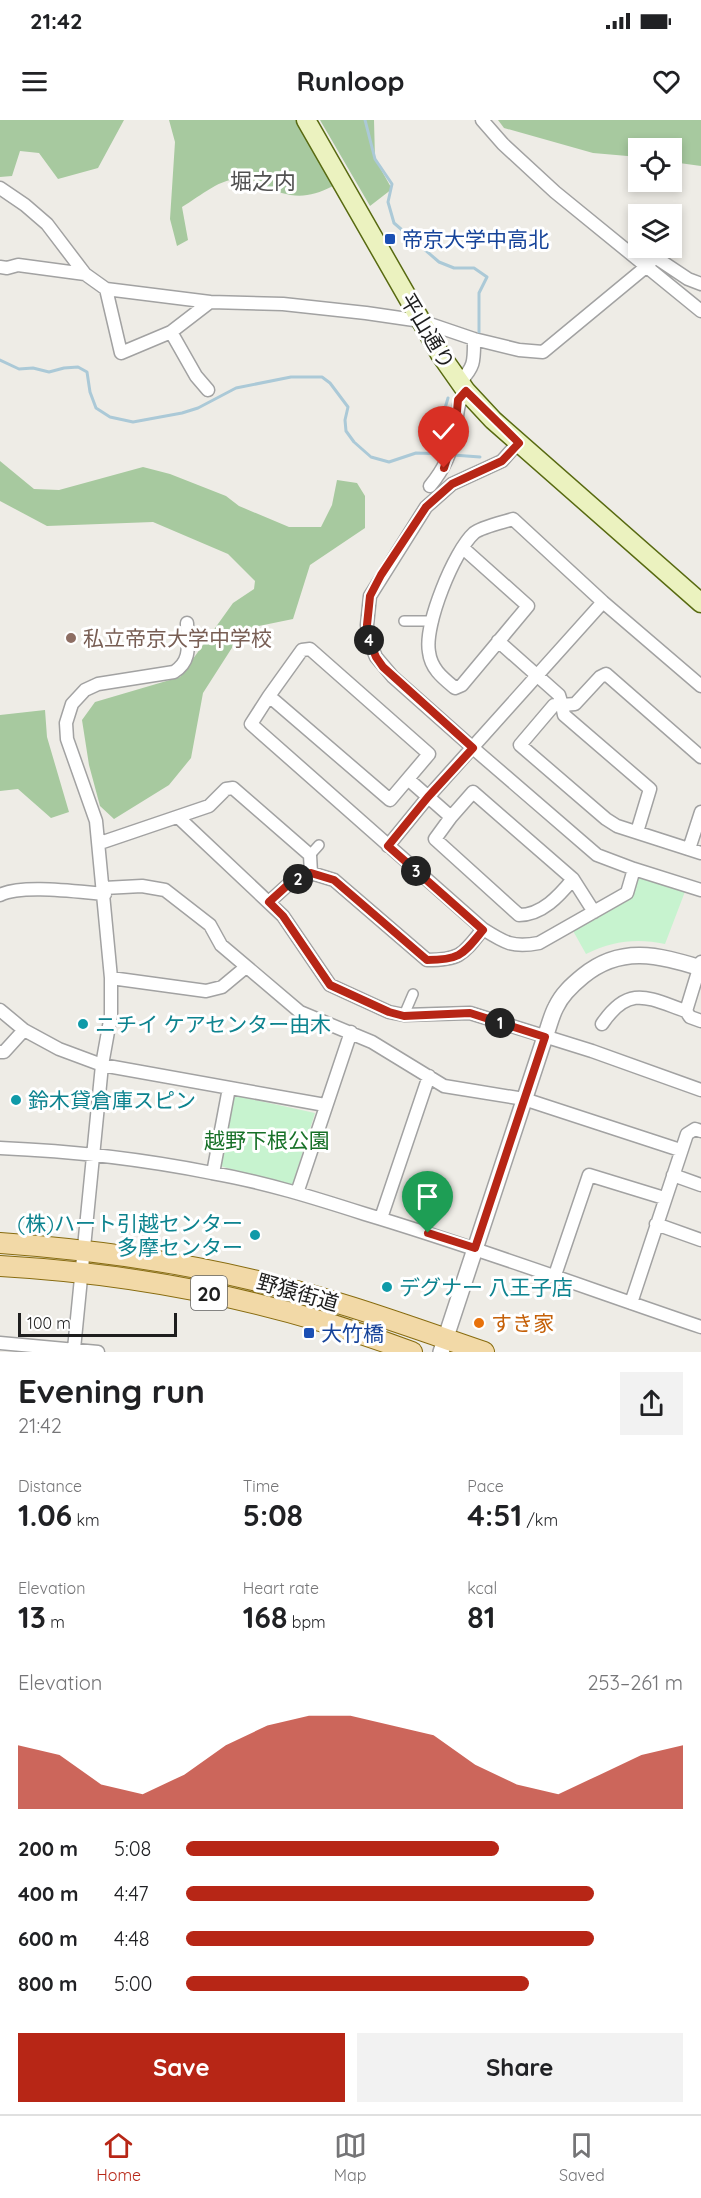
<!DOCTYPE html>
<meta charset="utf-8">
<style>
:root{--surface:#fff;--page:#f2f2f2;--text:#202124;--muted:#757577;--line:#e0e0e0;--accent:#b72616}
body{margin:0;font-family:Quicksand,"Noto Sans JP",sans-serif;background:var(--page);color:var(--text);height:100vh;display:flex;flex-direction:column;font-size:22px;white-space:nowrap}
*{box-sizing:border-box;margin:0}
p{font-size:20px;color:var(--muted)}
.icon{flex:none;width:33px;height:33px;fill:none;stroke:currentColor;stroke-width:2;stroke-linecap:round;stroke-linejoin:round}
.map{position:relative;height:1232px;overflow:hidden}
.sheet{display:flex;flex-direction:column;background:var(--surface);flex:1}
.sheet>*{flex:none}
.buttons{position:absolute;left:628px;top:18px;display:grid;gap:12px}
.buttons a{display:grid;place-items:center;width:54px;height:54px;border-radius:0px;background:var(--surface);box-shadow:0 3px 9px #0003;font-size:30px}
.scale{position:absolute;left:18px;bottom:15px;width:159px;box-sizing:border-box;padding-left:6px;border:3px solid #1e1e1e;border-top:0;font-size:16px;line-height:21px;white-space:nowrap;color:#1e1e1e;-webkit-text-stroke:4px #fff;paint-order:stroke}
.pin{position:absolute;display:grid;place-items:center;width:51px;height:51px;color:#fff;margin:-62px -26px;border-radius:50% 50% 50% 0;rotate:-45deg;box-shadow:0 0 6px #0007}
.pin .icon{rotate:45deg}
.km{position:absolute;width:30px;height:30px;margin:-15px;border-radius:50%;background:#222;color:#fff;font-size:16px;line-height:30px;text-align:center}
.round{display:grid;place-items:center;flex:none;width:63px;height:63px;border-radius:0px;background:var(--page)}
.summary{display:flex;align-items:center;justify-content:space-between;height:102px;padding:0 18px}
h1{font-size:33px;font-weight:700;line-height:45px}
.metrics{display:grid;grid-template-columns:repeat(3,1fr);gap:9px;height:102px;padding:6px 18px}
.metrics div{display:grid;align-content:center}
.metrics b{font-size:30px;font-weight:700}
.metrics small{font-size:16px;font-weight:400}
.metrics p{font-size:16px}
.chart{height:168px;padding:12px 18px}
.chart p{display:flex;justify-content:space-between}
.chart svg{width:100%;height:108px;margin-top:6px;fill:var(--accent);opacity:.7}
.primary-button{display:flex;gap:12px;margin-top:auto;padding:12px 18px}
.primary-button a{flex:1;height:69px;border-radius:0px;background:var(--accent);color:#fff;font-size:24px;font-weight:700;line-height:69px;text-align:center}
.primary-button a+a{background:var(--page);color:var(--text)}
ul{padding:0 18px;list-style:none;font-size:20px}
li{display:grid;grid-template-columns:96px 72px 1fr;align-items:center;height:45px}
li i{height:15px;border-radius:8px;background:var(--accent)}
.status{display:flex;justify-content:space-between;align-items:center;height:42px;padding:0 30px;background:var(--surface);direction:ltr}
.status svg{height:16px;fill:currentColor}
header{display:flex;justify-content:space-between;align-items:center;height:78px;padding:0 18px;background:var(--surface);font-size:27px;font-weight:700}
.tabs{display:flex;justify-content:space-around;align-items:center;height:84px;border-top:2px solid var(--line);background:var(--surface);font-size:16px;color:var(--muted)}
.tabs a{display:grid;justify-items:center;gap:3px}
.tabs .active{color:var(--accent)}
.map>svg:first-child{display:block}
.forest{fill:#a7c99f}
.park{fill:#c7f3cf}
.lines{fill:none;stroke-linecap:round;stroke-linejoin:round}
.stream{stroke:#abc9d7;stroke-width:3}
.pedestrian-casing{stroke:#a2a2a2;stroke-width:12}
.minor-casing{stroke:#a2a2a2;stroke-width:15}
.tertiary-casing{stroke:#a2a2a2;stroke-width:18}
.secondary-casing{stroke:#586a11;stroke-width:21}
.primary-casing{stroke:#886c10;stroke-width:22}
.pedestrian{stroke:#fff;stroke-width:9}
.minor{stroke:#fff;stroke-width:12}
.tertiary{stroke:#fff;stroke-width:15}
.secondary{stroke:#ebf2bf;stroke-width:18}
.primary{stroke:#f2d9a7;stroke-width:20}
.route-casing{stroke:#fff;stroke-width:12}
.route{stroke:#b72616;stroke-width:8}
.transit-dot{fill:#1a4fb4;stroke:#fff;stroke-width:2}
.education-dot{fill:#8d6e63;stroke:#fff;stroke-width:2}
.culture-dot{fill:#0f9aa8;stroke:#fff;stroke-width:2}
.food-dot{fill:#e8710a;stroke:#fff;stroke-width:2}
.labels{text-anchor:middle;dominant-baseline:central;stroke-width:6;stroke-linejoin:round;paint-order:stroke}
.shield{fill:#fff;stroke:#626262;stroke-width:1.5}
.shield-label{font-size:20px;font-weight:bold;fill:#1e1e1e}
.transit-label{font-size:21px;fill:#164399;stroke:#fff;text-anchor:start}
.street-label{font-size:21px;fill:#1e1e1e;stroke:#fff}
.education-label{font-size:21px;fill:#785e54;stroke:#fff;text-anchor:start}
.culture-label{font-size:21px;fill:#0d838f;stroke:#fff;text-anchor:start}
.park-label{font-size:21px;fill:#187128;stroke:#fff}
.food-label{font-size:21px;fill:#c56008;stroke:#fff;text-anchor:start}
.neighbourhood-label{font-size:22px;fill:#515151;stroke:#fff}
</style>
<div class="status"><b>21:42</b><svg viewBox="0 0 49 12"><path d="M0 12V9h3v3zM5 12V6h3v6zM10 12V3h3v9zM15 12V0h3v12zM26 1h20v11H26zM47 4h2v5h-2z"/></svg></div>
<header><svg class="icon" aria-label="menu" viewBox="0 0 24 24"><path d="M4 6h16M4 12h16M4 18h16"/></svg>Runloop<svg class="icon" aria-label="heart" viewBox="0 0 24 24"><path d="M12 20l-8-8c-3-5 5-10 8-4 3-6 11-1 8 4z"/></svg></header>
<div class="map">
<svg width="701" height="1232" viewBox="0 0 701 1232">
<rect width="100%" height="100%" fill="#eeece6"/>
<path class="forest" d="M0,0H124L98,48L58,59L39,33L20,31L12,56L0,57Z
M169,0H297L333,66C306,80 289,78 262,65C257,63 250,58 245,58C221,57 202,75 182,87L188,120L177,126L170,99L175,22Z
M320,0H374L375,39L392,69L370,86Z
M498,0H701V46L672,42V28H639V37L593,33L504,8Z
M0,341L34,369L59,370L143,347L170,354L226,376L239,386L289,407H321L332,385L337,360L357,363L365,376V408L310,445L293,499L244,509L203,573L191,638L169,665L114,699L100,686L89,645L82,600L95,582L180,557L233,483L254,469L255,461L228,434L153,402L47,406L0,381Z
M45,590L47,617L69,692L51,698L18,669L0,671V595Z"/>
<path class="park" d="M645,755L686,769L665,824C637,818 612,821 586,834L572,809L637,759Z
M232,975L315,993L292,1066L220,1046Z"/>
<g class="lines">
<path class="stream" d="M365,0L375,39L392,64L388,82L394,103L439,142L454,148H474L487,157L479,173V216
M0,240L19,249L33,248L49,252L64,248L78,247L87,252L90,272L96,288L110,297L133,302L182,293L198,288L236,268L291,257H322L330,263L348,287L345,300L346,311L354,322L371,337L389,342L416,333L447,334
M432,332L448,278
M453,335L480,337"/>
<g class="pedestrian-casing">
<path id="pedestrian" d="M404,501H433
M310,735L319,725
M404,895L413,874"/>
</g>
<g class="minor-casing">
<path id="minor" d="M482,0L503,24L555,72L701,191
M0,68L25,85L47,104L85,154L106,169L210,182L283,184L366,193L421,201L474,219L519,230L543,232L647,146L653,139H658L688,159L701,164
M0,147L7,148L18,145L85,154
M106,169L121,233L171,212L210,182
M171,212L196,256L208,270
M460,262C475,246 474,241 474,219
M518,323L502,341L452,364L426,387L370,476L367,505L369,520L376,537L393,557L473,628L597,735L634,749L701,770
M430,366C444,349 451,334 455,311C458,295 456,284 466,271
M463,428L528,486L462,565L455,568C443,558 431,549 429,532C424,505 454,431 474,413C481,407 504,402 513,399L603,482L701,566
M498,521L559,575L562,585H554L520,625L606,699L617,706L701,733
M310,529L429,634L390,680L269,576L302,530Z
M269,576L251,604L483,809C505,823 513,828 539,823L627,773L634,749
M409,660L451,697
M178,697L283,796L330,865L389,892L404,895L470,893L592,931L701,970
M637,712L650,669L564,595L562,585L575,584L600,557L606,554L701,637
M100,723L209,686L226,669L233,668L310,735L311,753
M388,726L428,677L603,482
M689,729L701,692
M573,759L473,672L451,697L435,719L519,795C542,795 559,776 573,759L594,792
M104,768L142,766L165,770L210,805L221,825L300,892L372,922L444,966L524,979L680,1030
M0,775C22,764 78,772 105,774
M269,782L291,762L311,753L334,760L427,840C461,840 463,834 483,809
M701,842L686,891L690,897L701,901
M111,858L206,871L222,867L246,847
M0,890L24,910L59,929L102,945L325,985
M602,904C629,864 648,878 686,891
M0,932H4L24,910
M0,1028C71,1031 142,1039 212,1053C264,1062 315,1078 365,1094C479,1128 589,1169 701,1207
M213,1053L229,968
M673,1055L701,1065
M297,1073L351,912
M381,1098L429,956
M656,1104L701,1120
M555,1155L589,1055L664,1078
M631,1183L687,1014L695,1009L701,1011
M0,1223L98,1232
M74,1229L102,945L111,895V858L96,701L67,619L66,603L72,584L85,570L98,564L174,552C193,540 187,523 187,503"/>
</g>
<g class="tertiary-casing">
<path id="tertiary" d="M441,1232L545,917C549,907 551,896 556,887C562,874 572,865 583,856C621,825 658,835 701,848"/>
</g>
<g class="secondary-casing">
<path id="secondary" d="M306,0L440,234L466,271L493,300L701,483"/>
</g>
<g class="primary-casing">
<path id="primary" d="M0,1123C85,1129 169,1140 253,1160C332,1178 408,1206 484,1232
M0,1146C141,1154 280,1182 412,1232"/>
</g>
<use href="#pedestrian" class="pedestrian"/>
<use href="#minor" class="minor"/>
<use href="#tertiary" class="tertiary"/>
<use href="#secondary" class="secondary"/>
<use href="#primary" class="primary"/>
</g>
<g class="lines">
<g class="route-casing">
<path id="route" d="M428,1113L475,1128L545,917L470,893L404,896L389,892L330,865L283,796L269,782L291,762L311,753L334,760L427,840C461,840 463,834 483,810L388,726L428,677L473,628L383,547L376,537L369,520L367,505L370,476L381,455L426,387L452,364L502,341L519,323L466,271L458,280L455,313L444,348"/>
</g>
<use href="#route" class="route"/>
</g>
<g class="transit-dot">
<rect x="384" y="113" width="12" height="12" rx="3"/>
<rect x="303" y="1207" width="12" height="12" rx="3"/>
</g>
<circle class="education-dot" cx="71" cy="518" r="6"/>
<g class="culture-dot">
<circle cx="83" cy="904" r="6"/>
<circle cx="16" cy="980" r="6"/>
<circle cx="255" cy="1115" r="6"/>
<circle cx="387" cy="1167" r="6"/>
</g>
<circle class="food-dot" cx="479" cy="1203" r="6"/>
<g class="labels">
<rect class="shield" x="191" y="1156" width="36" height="34" rx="4.5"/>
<g class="shield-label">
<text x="209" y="1173">20</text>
</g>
<g class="transit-label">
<text x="402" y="119">帝京大学中高北</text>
<text x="321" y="1213">大竹橋</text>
</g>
<g class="street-label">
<text transform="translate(428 211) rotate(59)">平山通り</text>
<text transform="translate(298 1172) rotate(16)">野猿街道</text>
</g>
<g class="education-label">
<text x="83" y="518">私立帝京大学中学校</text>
</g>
<g class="culture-label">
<text x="95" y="904">ニチイ ケアセンター由木</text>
<text x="28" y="980">鈴木貸倉庫スピン</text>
<text x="243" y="1103" text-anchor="end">(株)ハート引越センター<tspan x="243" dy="24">多摩センター</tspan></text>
<text x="399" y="1167">デグナー 八王子店</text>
</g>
<g class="park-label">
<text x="267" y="1020">越野下根公園</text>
</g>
<g class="food-label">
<text x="491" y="1203">すき家</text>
</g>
<g class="neighbourhood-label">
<text x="263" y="61">堀之内</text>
</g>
</g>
</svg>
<div class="buttons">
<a><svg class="icon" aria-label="locate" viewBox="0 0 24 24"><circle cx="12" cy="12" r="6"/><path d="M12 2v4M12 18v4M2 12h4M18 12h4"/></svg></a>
<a><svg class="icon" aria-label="layers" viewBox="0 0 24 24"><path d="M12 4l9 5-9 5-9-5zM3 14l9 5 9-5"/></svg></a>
</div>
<div class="scale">100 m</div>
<div class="pin" style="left:428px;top:1113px;background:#1e9e55"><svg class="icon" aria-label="arrive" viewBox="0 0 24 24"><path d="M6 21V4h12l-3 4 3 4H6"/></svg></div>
<div class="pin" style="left:444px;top:348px;background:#d93025"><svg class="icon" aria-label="check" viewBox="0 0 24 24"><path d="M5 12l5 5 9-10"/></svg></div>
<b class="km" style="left:500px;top:903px">1</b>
<b class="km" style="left:298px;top:759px">2</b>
<b class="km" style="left:416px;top:751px">3</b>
<b class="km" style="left:369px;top:520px">4</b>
</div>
<section class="sheet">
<div class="summary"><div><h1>Evening run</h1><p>21:42</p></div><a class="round"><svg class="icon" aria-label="share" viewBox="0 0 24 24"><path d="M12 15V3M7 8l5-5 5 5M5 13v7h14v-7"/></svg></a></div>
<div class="metrics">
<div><p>Distance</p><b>1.06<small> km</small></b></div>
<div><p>Time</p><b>5:08</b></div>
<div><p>Pace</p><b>4:51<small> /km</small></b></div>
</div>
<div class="metrics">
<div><p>Elevation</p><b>13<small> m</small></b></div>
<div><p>Heart rate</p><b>168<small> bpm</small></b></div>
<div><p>kcal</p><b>81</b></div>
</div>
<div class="chart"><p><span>Elevation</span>253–261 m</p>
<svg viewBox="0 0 160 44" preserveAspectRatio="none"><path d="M0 44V18L10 22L20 34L30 38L40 30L50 18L60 10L70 6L80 6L90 10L100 14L110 26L120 34L130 38L140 30L150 22L160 18V44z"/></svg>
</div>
<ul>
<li><b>200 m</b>5:08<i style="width:63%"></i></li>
<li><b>400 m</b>4:47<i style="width:82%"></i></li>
<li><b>600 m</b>4:48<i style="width:82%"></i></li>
<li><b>800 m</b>5:00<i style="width:69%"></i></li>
</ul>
<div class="primary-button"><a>Save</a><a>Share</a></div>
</section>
<nav class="tabs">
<a class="active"><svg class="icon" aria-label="home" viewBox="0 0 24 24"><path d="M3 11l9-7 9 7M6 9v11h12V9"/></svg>Home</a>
<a><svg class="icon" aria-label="map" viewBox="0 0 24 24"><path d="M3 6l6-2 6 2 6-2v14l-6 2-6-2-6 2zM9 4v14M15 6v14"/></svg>Map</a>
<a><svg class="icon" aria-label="saved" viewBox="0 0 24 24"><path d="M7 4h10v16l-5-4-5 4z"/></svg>Saved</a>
</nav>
